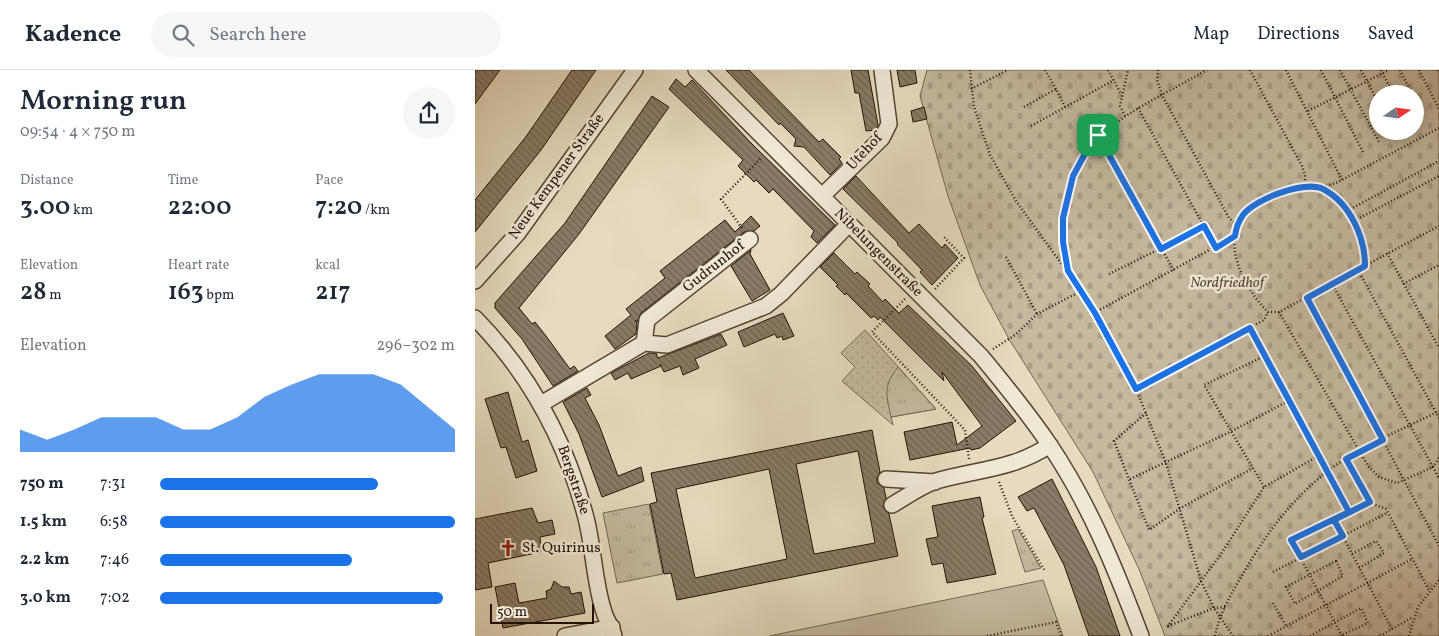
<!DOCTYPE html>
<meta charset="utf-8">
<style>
:root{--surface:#fff;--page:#f6f6f7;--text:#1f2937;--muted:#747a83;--line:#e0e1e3;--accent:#1a73e8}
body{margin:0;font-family:Vollkorn,serif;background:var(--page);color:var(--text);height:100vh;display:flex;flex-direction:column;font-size:19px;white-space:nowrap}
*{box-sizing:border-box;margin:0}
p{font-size:16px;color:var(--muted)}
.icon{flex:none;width:28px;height:28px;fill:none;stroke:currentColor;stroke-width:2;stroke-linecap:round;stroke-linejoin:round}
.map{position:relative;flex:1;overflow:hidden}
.panel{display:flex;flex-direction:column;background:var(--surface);width:475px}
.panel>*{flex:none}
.needle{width:32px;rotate:77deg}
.controls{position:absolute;left:894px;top:15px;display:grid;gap:10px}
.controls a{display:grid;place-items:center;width:55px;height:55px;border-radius:50%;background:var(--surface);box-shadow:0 2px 12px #0003;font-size:25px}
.scale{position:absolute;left:15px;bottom:12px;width:104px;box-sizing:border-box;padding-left:5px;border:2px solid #241306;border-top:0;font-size:14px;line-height:18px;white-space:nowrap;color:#241306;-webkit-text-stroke:4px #efe8d5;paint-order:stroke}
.pin{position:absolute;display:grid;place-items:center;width:42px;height:42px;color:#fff;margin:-21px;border-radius:10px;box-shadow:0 2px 8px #0006}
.round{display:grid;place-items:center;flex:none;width:52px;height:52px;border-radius:26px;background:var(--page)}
.headline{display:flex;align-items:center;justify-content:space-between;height:85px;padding:0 20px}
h1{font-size:28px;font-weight:600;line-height:38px}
.metrics{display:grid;grid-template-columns:repeat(3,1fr);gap:8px;height:85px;padding:5px 20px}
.metrics div{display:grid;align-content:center}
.metrics b{font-size:25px;font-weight:600}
.metrics small{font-size:14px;font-weight:400}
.metrics p{font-size:14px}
.chart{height:140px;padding:10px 20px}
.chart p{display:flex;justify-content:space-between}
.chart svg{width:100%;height:90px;margin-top:5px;fill:var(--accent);opacity:.7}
ul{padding:0 20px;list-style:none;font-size:16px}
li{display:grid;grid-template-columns:80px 60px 1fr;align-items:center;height:38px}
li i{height:12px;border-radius:6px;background:var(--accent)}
header{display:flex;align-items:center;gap:30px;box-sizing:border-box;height:70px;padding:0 25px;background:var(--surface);border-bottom:1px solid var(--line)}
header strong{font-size:24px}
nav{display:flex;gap:28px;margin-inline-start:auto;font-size:18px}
.search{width:350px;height:45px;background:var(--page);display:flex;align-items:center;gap:12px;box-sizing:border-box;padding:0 18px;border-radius:28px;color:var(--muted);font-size:19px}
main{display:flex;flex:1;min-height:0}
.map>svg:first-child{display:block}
.grass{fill:url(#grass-dots);stroke:#746653}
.cemetery{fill:url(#cemetery-stones);stroke:#746653;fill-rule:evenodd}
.park{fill:url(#park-tufts);stroke:#746653}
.garden{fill:#c5b9a0;stroke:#746653}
.building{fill:url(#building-back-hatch);stroke:#241306;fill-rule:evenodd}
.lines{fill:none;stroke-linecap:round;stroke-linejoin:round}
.street-casing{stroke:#544534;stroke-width:18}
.path{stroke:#241306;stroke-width:2.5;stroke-dasharray:1 2.5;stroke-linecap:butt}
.street{stroke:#efe8d5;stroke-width:15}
.route-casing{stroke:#fff;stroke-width:10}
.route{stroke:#1a73e8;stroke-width:6}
.labels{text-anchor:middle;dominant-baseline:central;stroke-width:5;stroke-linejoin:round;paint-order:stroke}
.street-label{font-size:15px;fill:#241306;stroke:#efe8d5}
.park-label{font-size:15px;font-style:italic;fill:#5c4d3c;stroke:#efe8d5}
.poi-label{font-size:15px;fill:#241306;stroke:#efe8d5;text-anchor:start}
</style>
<header>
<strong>Kadence</strong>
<div class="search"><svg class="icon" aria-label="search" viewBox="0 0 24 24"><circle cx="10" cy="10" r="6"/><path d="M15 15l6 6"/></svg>Search here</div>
<nav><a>Map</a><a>Directions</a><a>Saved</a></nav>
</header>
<main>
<section class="panel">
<div class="headline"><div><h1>Morning run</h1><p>09:54 · 4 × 750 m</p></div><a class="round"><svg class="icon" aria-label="share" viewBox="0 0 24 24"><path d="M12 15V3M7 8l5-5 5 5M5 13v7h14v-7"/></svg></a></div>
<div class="metrics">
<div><p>Distance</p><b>3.00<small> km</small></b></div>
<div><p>Time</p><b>22:00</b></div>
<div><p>Pace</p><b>7:20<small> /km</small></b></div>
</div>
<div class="metrics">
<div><p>Elevation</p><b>28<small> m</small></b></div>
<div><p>Heart rate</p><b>163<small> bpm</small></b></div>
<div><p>kcal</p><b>217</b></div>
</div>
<div class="chart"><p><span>Elevation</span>296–302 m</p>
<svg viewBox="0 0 160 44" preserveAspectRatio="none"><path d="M0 44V33L10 38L20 33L30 27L40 27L50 27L60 33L70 33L80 27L90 17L100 11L110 6L120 6L130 6L140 11L150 22L160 33V44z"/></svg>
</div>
<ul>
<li><b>750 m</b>7:31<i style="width:74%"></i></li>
<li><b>1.5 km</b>6:58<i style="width:100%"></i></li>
<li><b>2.2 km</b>7:46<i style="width:65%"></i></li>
<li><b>3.0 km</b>7:02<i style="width:96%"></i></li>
</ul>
</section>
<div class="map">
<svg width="964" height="566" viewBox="0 0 964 566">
<defs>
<pattern id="grass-dots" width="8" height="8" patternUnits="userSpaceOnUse" patternTransform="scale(1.25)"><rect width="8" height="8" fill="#c5b9a0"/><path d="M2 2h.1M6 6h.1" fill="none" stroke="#a99e88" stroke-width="1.8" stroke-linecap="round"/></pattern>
<pattern id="cemetery-stones" width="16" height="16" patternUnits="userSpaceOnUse" patternTransform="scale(1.25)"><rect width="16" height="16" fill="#c5b9a0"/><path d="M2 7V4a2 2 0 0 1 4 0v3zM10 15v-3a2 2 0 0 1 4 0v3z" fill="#a99e88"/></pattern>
<pattern id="park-tufts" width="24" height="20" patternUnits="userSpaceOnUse" patternTransform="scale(1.25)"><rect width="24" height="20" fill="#c5b9a0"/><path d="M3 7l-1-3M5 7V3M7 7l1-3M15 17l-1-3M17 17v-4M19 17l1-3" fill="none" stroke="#a99e88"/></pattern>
<pattern id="building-back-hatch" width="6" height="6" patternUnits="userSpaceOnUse" patternTransform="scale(1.25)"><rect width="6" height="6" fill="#897b66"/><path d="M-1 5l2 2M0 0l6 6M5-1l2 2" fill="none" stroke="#706452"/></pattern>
</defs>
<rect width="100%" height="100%" fill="#e6dbbf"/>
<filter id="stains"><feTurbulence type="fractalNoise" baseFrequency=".004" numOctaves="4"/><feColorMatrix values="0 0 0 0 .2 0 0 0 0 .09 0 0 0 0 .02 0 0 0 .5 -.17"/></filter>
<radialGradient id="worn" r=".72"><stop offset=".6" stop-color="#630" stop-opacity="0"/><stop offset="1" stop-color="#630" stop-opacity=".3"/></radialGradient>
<path class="grass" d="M390,260L461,339L416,347L418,355L367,311L380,297L366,283Z"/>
<path class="cemetery" d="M452,0H964V566H690L664,499L618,402L534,269L505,215L473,126L445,26ZM902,24H940V61H902Z"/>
<path class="park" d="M423,297L461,339L416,347C411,324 408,316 423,297Z
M174,434L188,504L142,513L128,443Z
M543,459L566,498L550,502L537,461Z"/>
<path class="garden" d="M568,510L588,566H294L554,513Z"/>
<path class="building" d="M0,0H25L0,34Z
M97,0H121L66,80L0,162V130L50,68Z
M251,0H274L344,72L348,69L366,87L364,89L367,93L355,105L329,77L319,76L321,69L305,53L304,55Z
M376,0H393L403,55L401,60L391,61L384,23H380Z
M422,0H440L442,13L425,17Z
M201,9L210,17L217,10L277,74L360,155L342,173L336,167L339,161L298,119L294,123L281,110L279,112L263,96L268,90L194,19Z
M177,26L194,37L104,164L44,238L57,254L60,252L71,266L95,299L99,296L103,301L78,316L47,269L20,238V233L90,153Z
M449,37L452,49L438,52L436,41Z
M381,106L434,163L444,154L467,178L470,174L483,188L457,215L445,202L447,200L422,174L423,173L368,119Z
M276,146L285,156L279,161L269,162L166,243L162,252L160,250L162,253L161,264L140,279L130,266L156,245L151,239L190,208L185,201L250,150L260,162Z
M276,180L275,184L295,220L277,231L256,196Z
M359,183L380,204L382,202L395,214L393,216L408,232L410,229L424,243L433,235L497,296L541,351L505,378L496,380L495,378L435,390L429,362L477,352L482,375L507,356L467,302L469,311L405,247L403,250L399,246L396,248L371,223L370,225L361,216L363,215L345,197Z
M308,243L319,266L308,270L307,266L302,268L300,264L269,277L263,262Z
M246,264L252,275L220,289L224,298L208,305L205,296L189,302L185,294L186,296L156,309L153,303L140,310L136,303L174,283H181L183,288Z
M112,318L116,325L110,328L124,355L143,406L166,397L169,411L127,427L104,364L88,332Z
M33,322L47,372L53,370L62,401L41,408L31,377L26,378L10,329Z
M397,360L405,402L402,408V413L409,418L411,428L408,436L414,444L423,486L202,530L196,503L189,504L175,434L182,432L176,403ZM383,381L400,473L339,484L321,394ZM294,399L312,489L220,508L201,419Z
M577,409L621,497L645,566H614L589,495L559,438L552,441L543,427Z
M505,427L509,447L507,448L521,504L472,513L468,493L457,495L451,469L463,467L457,436Z
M57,438L63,453L77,450L80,464L65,467L66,482L13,493L17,517L0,520V449Z
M79,511L87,517H94L96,524L106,522L110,543L28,558L20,517L40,513L44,533L72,528L71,521L76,519Z"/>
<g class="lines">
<g class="street-casing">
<path id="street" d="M221,0L506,286C530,315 553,343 574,374C614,433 641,500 666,566
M347,126L407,68L414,54L407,0
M0,211L43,163L160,0
M0,248C56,305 91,371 111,448C119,479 119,512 129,542C131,550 137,557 139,566
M169,273L172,250L275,169
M66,334L169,273L192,275L291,236L306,224L374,154
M411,409L460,412
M417,435C431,427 446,416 461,411C503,399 537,400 575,375
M90,566L137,557"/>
</g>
<path class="path" d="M495,0L499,37L515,85L541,131L606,221L661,319L691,393L726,511L739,538L758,566
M570,0L581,19
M633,0L646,24
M683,0L682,10L687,25L754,148L762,155
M775,0L827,96L830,106V117
M811,0L867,110
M846,0L888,82
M865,0L904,72
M886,0L902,30
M906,0L918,24
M925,0L937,24
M944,0L964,39
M963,0L964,2
M496,19L533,0
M940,30L949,48
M549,37L581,19L590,37
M663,38L741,178
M833,41L914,0
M650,46L645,36L653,0
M556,56L639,10
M964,58L863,112C841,121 818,118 796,126C736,147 760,209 793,242H804L964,156
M920,61L921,63
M623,65L699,201
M846,118C872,139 890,161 890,196
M872,141L964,91
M879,151L964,106
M267,158L246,129L287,87
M912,183L964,278
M531,187L562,244
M593,200C573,72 636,54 732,0
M883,200L964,348
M634,204L729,157
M928,214L964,195
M460,219L489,188L468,166
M832,228L964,476
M430,229L397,262L490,360L494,389
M804,242L893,396L904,407L922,413L958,397L857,214
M619,243L758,167
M775,258L874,442
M518,279L540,265L562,244L606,221
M661,319L789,250L793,242
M671,343L639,371L674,460L704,439L778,398
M964,388L958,397L964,409
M871,389L895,433L911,439L954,520
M655,409L757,361L815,330
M524,412L537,446L570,501
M789,417L729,315L790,286
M859,450L917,559L905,566
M877,484L901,471L909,483L884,498
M861,491L868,506L820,534L811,517Z
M798,502L912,443
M798,533L811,556
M750,537L739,538L693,556L746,484L789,417L845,385
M917,559L938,547
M512,566L581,552L586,566
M740,566C745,541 759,519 772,497C793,461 819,427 853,401C885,376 927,360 964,341
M793,566L937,489
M835,566L886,538L893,553L867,565
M867,566L816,470L895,433
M934,566L943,537L964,510"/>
<use href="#street" class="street"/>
</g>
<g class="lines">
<g class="route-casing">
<path id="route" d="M623,65L613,78L598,106L588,148V172L593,201L620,243L661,319L775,258L874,442L816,470L826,487L868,466L859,450L895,432L871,389L908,370L832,228L890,196C890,167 875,133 848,119C830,110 780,129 768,145C763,152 761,158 760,166L741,178L729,156L686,179L623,65"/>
</g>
<use href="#route" class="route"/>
</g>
<defs>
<g id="church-bare" transform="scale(1.35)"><path d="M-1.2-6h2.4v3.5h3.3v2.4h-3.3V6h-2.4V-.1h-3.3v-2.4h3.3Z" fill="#8f2418" stroke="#efe8d5" stroke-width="2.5" paint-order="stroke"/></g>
</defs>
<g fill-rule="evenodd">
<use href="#church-bare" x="33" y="478"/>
</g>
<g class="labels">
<g class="street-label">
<text transform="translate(390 82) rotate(-47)">Utehof</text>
<text transform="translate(82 107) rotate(-54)">Neue Kempener Straße</text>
<text transform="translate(403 183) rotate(45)">Nibelungenstraße</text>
<text transform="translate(239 197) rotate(-38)">Gudrunhof</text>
<text transform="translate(98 410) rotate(71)">Bergstraße</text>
</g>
<g class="park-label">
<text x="752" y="213">Nordfriedhof</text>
</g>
<g class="poi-label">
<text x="47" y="478">St. Quirinus</text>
</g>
</g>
<rect width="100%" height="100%" filter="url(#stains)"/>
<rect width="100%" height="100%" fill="url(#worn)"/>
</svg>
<div class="controls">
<a><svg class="needle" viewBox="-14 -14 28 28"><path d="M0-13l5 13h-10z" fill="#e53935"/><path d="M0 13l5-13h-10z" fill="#747a83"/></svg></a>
</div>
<div class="scale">50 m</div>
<div class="pin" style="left:623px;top:65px;background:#1e9e55"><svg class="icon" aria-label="arrive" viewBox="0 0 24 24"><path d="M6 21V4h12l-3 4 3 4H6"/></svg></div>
</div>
</main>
